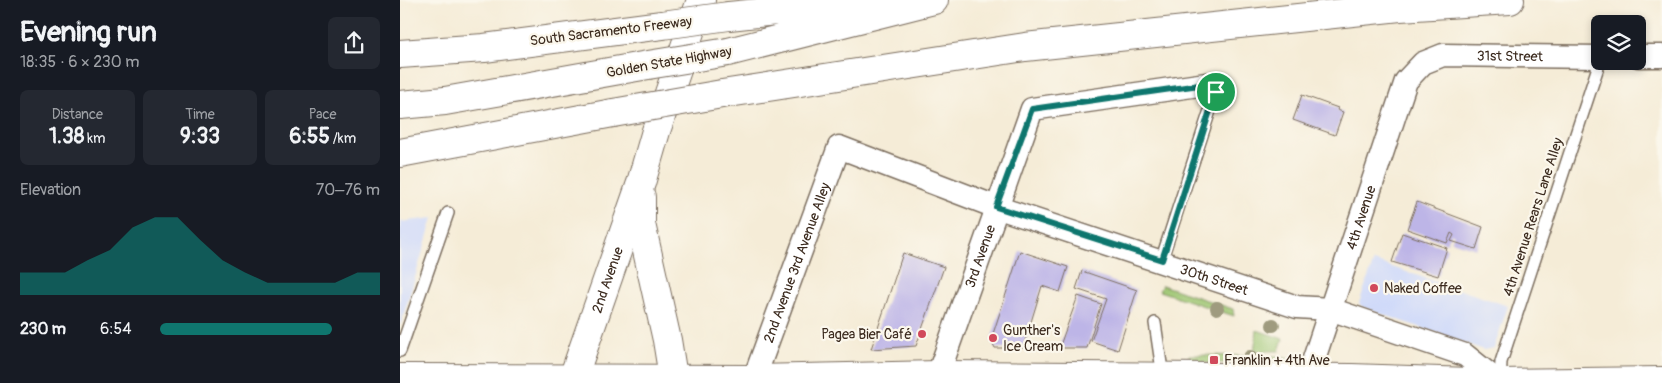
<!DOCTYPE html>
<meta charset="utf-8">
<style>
:root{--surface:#171b24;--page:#242831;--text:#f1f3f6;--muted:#9ea1a6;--accent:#0f766e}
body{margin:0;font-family:Pangolin,sans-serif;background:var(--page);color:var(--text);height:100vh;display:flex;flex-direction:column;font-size:19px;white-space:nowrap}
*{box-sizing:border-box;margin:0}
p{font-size:16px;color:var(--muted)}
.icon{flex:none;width:28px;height:28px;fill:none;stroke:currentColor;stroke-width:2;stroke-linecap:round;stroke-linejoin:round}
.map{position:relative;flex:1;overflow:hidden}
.side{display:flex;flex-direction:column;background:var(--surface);width:400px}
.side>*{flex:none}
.buttons{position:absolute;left:1191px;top:15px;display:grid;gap:10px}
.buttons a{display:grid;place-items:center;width:55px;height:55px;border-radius:8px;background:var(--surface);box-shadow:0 2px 8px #0003;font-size:25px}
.pin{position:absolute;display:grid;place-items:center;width:42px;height:42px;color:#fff;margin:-21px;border:2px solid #fff;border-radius:50%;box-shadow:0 1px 5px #0007}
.round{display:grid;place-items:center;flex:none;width:52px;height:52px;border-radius:8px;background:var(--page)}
.overview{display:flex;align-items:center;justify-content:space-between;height:85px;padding:0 20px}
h1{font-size:28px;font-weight:700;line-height:38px}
.figures{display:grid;grid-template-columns:repeat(3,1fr);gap:8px;height:85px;padding:5px 20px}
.figures div{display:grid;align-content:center;border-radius:8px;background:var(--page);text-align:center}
.figures b{font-size:21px;font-weight:700}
.figures small{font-size:14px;font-weight:400}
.figures p{font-size:14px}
.chart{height:140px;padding:10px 20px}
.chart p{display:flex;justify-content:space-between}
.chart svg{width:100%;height:90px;margin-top:5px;fill:var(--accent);opacity:.7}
ul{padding:0 20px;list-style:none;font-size:16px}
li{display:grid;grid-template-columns:80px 60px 1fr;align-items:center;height:38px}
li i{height:12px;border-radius:6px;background:var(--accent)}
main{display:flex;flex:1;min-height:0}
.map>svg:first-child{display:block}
.built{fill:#d0daf9}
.green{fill:#9bc470;stroke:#6b7747}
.building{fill:#bdb5e7}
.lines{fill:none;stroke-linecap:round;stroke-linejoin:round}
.service-casing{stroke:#7c6e5f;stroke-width:14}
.minor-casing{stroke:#7c6e5f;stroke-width:25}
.tertiary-casing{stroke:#7c6e5f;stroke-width:30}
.secondary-casing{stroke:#7c6e5f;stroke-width:30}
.motorway-casing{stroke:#7c6e5f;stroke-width:30}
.service{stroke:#fff;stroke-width:11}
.minor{stroke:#fff;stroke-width:22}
.tertiary{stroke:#fff;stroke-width:28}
.secondary{stroke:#fff;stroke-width:28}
.motorway{stroke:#fff;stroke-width:28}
.motorway-bridge-casing{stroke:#7c6e5f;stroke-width:30;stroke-linecap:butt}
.motorway-bridge{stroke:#fff;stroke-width:28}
.tree{fill:#9f9b7f}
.route-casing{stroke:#fff;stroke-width:10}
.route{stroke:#0f766e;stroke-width:6}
.poi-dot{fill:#d1495b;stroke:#fbf7ec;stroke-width:2}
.labels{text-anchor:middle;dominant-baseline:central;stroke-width:4.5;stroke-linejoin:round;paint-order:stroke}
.street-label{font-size:14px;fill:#3b2a1e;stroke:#fbf7ec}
.poi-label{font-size:14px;fill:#3b2a1e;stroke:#fbf7ec;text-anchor:start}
</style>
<main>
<section class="side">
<div class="overview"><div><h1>Evening run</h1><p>18:35 · 6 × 230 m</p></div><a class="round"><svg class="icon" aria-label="share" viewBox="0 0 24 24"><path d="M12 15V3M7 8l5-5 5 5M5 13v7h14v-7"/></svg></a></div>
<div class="figures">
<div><p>Distance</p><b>1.38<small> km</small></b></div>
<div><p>Time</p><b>9:33</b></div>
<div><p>Pace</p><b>6:55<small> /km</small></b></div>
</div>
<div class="chart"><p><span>Elevation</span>70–76 m</p>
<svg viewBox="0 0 160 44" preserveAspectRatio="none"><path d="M0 44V33L10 33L20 33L30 27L40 22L50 11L60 6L70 6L80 17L90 27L100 33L110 38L120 38L130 38L140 38L150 33L160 33V44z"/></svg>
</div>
<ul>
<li><b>230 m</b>6:54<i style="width:78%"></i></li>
</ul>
</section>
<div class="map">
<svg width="1262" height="383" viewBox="0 0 1262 383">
<rect width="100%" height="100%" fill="#fbf7ec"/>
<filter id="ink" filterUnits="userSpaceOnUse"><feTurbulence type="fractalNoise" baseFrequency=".02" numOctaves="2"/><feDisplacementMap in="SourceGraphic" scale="10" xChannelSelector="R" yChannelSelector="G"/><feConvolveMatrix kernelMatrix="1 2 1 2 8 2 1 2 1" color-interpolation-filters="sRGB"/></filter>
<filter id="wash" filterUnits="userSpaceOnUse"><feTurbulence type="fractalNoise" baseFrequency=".0096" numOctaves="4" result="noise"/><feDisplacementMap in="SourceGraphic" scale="20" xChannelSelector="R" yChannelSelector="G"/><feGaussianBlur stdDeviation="1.12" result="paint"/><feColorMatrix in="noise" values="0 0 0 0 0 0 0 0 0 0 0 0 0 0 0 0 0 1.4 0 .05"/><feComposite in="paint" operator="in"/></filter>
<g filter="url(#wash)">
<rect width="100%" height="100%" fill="#f5ecd7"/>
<path class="built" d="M33,218L0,327V222Z
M974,261L1108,306L1094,348L1084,350L962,307L959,303Z"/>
<path class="green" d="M762,285L833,309L834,316L759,291Z
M857,330L883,339L879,351H854Z
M789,355L878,356L889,359L886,362L878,363H788Z"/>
<g id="blocks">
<path class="building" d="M902,95L938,108L937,110L943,112L935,135L893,120Z
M1017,202L1083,227L1076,249L1051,241L1054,235L1051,233L1047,243L1007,229Z
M1002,233L1047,248L1038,276L992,262Z
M620,251L668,267L660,292L642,286L623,348H595L591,340Z
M503,253L544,267L516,346L471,349Z
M682,271L737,290L718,350L691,341L706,299L676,289Z
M678,296L701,304L687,348H659Z"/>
</g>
</g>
<g filter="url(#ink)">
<use href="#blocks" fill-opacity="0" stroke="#7c6e5f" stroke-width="1"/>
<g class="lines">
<g class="service-casing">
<path id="service" d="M761,261L816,92
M755,323L763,377
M0,351L48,213
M1100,383L1101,362L1200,61"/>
</g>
<g class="minor-casing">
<g id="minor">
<path d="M1238,56H1262"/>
<path id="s1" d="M908,377L1006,81L1023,63L1043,55L1200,57"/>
<path id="s2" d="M354,379L439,147L596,207L897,307L930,309L1065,355L1100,383"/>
<path id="s3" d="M538,383V375L632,109L806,84L816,92"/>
</g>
</g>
<g class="tertiary-casing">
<g id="tertiary">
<path d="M241,197V224L267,340L274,383"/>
<path id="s4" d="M173,378L241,183L256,131L301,0"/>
</g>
</g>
<g class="secondary-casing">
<path id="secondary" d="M0,378L354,379L538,375L951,378L1100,383L1262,381"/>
</g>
<g class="motorway-casing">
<path id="motorway" d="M329,16L474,1
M328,52L534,0
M0,54L84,48L262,25
M322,94L625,47L1000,7L1110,0
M0,105L45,101L248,65
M0,153L213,113"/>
</g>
<use href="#service" class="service"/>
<use href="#minor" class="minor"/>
<use href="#tertiary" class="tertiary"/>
<use href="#secondary" class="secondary"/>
<use href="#motorway" class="motorway"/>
<g class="motorway-bridge-casing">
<path id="motorway-bridge" d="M262,25L329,16
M248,65L328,52
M213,113L322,94"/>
</g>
<use href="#motorway-bridge" class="motorway-bridge"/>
</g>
<g class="tree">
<circle cx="817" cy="308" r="7"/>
<circle cx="873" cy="325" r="7"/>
<circle cx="850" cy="357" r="7"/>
</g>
</g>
<g class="lines" filter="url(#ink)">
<g class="route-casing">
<path id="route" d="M806,84L816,92L762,260L596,207L632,109Z"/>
</g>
<use href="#route" class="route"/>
</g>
<g class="poi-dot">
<circle cx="974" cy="288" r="5"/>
<circle cx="522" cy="334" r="5"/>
<circle cx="593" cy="338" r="5"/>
<rect x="809" y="355" width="10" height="10" rx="2.5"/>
</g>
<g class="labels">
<g class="street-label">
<text transform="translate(211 31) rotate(-7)">South Sacramento Freeway</text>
<text stroke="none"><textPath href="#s1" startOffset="425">31st Street</textPath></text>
<text transform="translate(269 62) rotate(-10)">Golden State Highway</text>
<text transform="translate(1133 217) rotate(-72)">4th Avenue Rears Lane Alley</text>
<text stroke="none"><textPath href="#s1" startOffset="168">4th Avenue</textPath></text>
<text stroke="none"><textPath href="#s3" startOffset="134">3rd Avenue</textPath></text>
<text stroke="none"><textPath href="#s2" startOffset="124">2nd Avenue 3rd Avenue Alley</textPath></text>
<text stroke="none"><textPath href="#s2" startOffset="645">30th Street</textPath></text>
<text stroke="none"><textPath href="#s4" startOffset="104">2nd Avenue</textPath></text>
</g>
<g class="poi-label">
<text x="984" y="288">Naked Coffee</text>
<text x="603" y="330">Gunther's<tspan x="603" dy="16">Ice Cream</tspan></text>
<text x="512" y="334" text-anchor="end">Pagea Bier Café</text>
<text x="824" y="360">Franklin + 4th Ave</text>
</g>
</g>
</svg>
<div class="buttons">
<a><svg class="icon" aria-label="layers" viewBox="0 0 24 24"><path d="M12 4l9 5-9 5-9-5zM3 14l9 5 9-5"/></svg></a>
</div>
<div class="pin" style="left:816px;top:92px;background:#1e9e55"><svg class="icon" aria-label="arrive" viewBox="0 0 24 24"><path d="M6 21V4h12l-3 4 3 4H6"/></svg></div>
</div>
</main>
